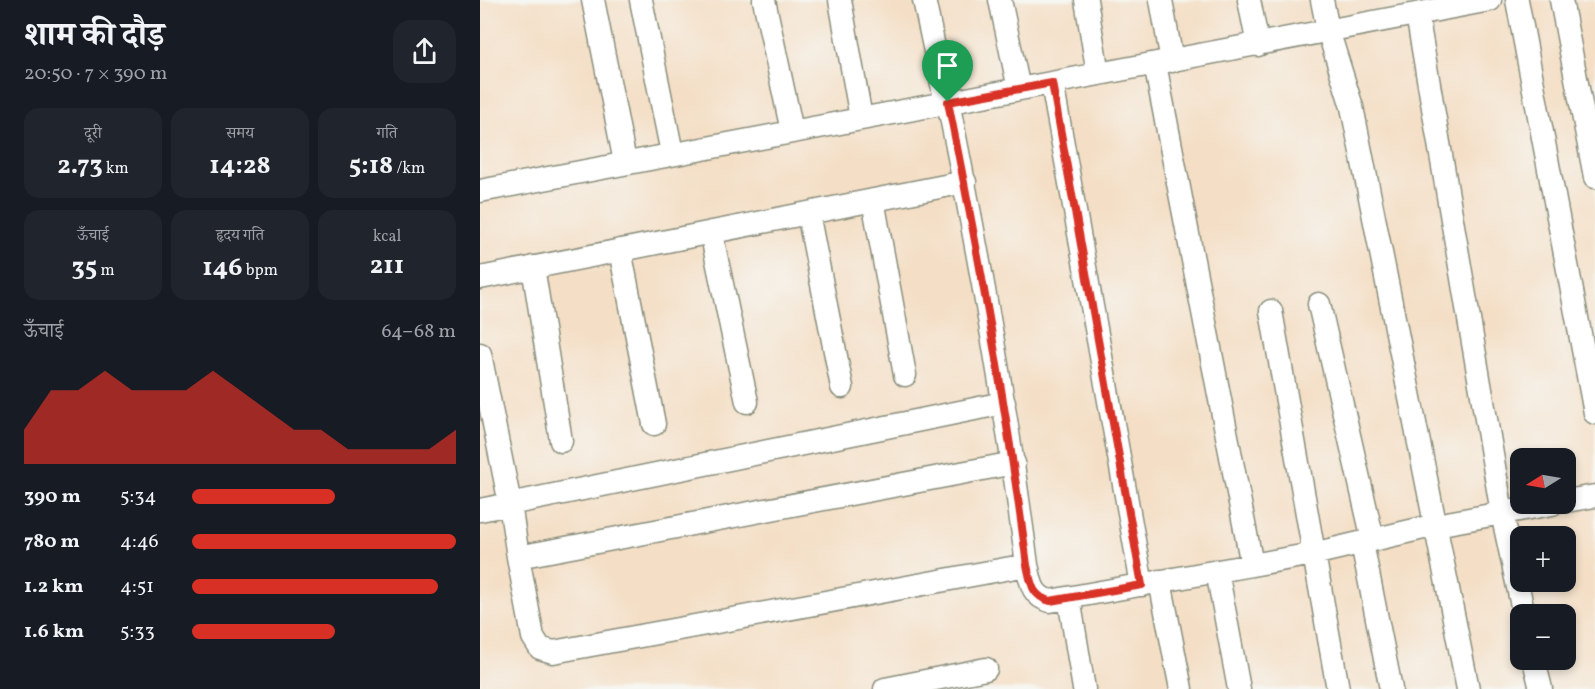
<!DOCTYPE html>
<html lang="hi">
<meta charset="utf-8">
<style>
:root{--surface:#171b24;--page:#20242c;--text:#f1f3f6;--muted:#9ea1a6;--accent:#d93025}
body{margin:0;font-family:Vollkorn,"Noto Serif Devanagari",serif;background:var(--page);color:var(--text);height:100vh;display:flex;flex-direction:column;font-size:22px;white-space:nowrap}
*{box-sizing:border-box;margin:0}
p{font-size:20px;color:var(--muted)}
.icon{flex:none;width:33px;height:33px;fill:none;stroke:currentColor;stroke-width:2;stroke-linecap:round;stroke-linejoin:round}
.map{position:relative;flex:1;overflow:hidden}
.drawer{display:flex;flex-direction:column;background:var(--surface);width:480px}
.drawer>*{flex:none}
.needle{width:39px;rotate:259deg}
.tools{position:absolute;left:1030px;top:448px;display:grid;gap:12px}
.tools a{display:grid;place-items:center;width:66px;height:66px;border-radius:12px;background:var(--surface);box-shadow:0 3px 9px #0003;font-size:30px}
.pin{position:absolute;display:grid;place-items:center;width:51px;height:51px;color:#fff;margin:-62px -26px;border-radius:50% 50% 50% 0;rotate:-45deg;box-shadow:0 0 6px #0007}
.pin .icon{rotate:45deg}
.round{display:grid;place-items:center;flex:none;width:63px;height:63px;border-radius:18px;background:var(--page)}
.overview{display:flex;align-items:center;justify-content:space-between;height:102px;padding:0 24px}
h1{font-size:33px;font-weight:700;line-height:45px}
.metrics{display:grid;grid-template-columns:repeat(3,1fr);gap:9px;height:102px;padding:6px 24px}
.metrics div{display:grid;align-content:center;border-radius:15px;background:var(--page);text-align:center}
.metrics b{font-size:26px;font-weight:700}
.metrics small{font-size:16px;font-weight:400}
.metrics p{font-size:16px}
.chart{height:168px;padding:12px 24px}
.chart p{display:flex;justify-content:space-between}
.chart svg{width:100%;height:108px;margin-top:6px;fill:var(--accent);opacity:.7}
ul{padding:0 24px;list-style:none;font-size:20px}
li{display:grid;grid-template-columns:96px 72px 1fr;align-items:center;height:45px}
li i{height:15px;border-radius:8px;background:var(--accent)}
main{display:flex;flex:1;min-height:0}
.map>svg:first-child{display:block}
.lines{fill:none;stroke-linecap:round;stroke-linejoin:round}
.street-casing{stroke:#8a8e7d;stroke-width:25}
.street{stroke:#fff;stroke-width:22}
.route-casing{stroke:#fff;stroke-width:12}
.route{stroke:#d93025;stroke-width:8}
</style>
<main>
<section class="drawer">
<div class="overview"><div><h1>शाम की दौड़</h1><p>20:50 · 7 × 390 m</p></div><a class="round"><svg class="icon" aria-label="share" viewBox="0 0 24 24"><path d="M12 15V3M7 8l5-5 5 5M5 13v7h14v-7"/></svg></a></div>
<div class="metrics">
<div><p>दूरी</p><b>2.73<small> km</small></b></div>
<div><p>समय</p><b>14:28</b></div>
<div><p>गति</p><b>5:18<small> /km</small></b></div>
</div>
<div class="metrics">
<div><p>ऊँचाई</p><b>35<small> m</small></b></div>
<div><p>हृदय गति</p><b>146<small> bpm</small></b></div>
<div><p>kcal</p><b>211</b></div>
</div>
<div class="chart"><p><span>ऊँचाई</span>64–68 m</p>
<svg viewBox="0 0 160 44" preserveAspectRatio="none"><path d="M0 44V30L10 14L20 14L30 6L40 14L50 14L60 14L70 6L80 14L90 22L100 30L110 30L120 38L130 38L140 38L150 38L160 30V44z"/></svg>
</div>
<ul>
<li><b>390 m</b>5:34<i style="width:54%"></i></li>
<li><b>780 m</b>4:46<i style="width:100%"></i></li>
<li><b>1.2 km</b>4:51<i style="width:93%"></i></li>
<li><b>1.6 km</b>5:33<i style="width:54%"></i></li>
</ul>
</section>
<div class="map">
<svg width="1115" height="689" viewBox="0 0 1115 689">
<rect width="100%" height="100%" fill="#f6f6f2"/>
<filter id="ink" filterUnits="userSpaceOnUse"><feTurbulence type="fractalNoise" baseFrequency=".0167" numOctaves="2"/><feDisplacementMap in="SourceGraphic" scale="12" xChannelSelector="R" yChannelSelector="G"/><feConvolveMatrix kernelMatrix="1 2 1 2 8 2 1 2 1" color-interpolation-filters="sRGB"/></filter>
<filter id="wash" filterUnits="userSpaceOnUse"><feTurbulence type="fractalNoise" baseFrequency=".008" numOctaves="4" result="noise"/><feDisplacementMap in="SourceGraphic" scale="24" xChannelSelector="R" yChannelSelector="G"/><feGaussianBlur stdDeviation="1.35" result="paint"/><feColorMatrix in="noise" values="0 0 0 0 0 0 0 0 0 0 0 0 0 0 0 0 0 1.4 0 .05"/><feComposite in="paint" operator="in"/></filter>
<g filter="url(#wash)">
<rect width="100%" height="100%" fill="#f4dfc6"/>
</g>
<g filter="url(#ink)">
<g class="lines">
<g class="street-casing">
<path id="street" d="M113,0L145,162
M161,0L192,153
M284,0L312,131
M360,0L381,118
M444,0L466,103
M520,0L539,89
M606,0L618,74
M681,0L692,61
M769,0L778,45
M842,0L848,30L872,107L988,689
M1037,0L1115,413
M1081,0L1115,177
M937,14L1022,513L1044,615
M675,64L772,565
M572,83L662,585
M468,102C499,255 527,410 547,565C551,581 551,596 570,601L833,554L956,525L1072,504
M0,191L1010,0
M393,200L425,375
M328,213L362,387
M231,232L267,402
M140,250L174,424
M53,267L81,441
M0,278L485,182
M839,304L893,540
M791,311L858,689
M0,354L30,504L38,557L53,637L60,648L73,652L547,565
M1086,501L1115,496
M0,510L524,403
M882,543L911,689
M38,557L534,463
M737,571L759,689
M680,581L701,689
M589,598L604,689
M1054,660L1061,689
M405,689L506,669"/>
</g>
<use href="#street" class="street"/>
</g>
</g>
<g class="lines" filter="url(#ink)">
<g class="route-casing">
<path id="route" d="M572,83L662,585L570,601C551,596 551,582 547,565C527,410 499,255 468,102Z"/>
</g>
<use href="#route" class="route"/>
</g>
</svg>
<div class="tools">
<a><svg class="needle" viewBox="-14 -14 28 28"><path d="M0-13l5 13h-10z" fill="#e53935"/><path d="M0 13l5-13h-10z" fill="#9ea1a6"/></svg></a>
<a>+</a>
<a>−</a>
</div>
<div class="pin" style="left:468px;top:102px;background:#1e9e55"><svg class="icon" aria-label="arrive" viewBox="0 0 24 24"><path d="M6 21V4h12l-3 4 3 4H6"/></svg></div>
</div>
</main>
